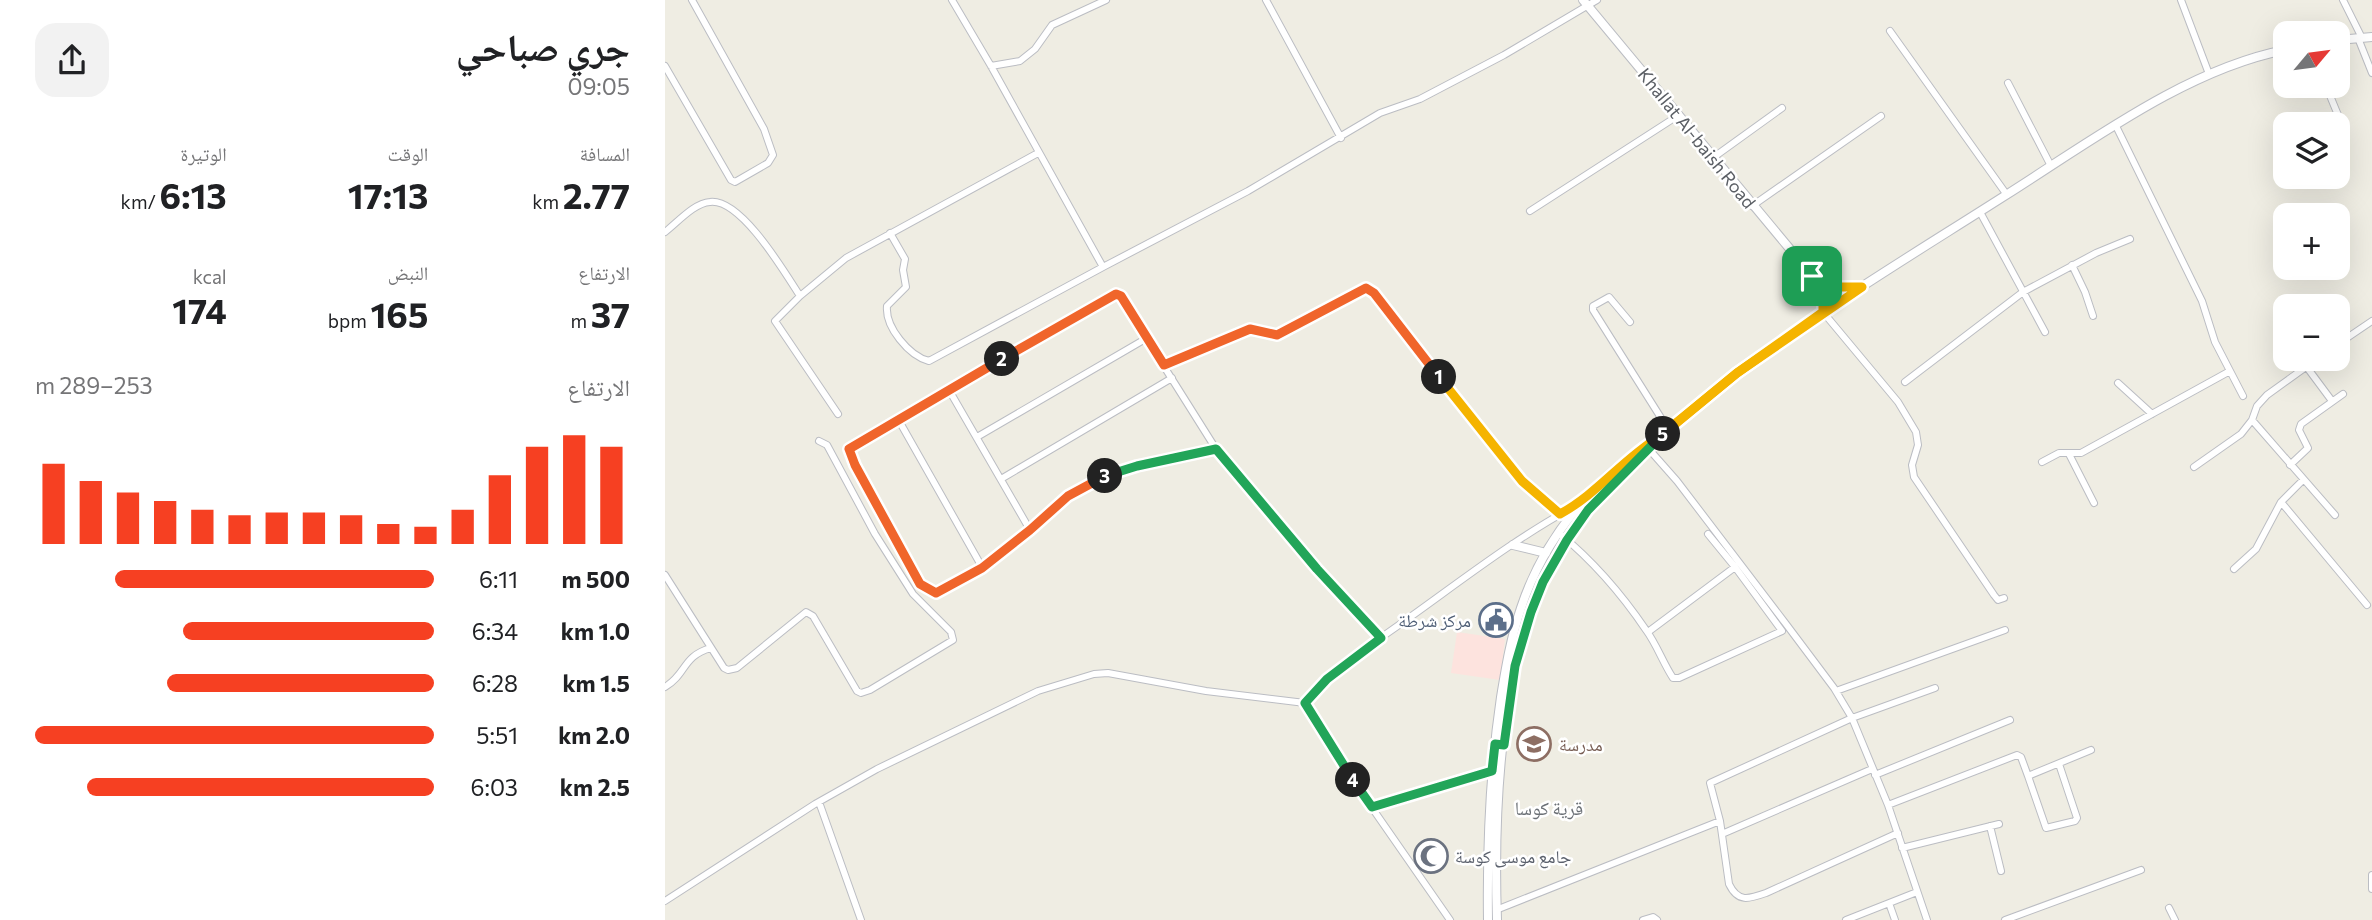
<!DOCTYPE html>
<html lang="ar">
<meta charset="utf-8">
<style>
:root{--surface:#fff;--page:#f2f2f2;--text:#202124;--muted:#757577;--accent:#f64022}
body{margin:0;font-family:Commissioner,"Noto Naskh Arabic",sans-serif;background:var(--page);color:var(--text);direction:rtl;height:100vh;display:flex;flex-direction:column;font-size:26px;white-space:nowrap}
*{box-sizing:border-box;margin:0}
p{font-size:23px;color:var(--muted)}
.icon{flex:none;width:38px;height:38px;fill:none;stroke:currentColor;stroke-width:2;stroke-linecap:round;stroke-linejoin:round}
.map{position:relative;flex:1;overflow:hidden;direction:ltr}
.side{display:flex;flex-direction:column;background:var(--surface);width:665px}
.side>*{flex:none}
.needle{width:46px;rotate:61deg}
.buttons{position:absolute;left:1608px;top:21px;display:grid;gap:14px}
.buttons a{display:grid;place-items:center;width:77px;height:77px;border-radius:14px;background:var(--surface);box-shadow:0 7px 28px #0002;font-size:35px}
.pin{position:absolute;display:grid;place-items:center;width:60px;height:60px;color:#fff;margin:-30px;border-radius:14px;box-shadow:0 4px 10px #0006}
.km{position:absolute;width:35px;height:35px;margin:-18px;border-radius:50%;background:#222;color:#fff;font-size:19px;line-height:35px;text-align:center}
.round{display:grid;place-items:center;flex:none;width:74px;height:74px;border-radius:21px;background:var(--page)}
.overview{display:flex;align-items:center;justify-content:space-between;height:119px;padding:0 35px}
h1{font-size:38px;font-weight:700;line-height:52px}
.stats{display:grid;grid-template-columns:repeat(3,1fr);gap:10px;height:119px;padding:7px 35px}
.stats div{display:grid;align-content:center}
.stats b{font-size:35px;font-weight:700}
.stats small{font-size:19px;font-weight:400}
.stats p{font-size:19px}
.chart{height:196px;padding:14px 35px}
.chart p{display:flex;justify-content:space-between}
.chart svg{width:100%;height:126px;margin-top:7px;stroke:var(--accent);stroke-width:6}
ul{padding:0 35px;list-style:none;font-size:23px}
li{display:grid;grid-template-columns:112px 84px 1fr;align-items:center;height:52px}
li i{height:18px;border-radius:9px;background:var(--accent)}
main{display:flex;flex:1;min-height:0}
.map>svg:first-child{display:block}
.medical{fill:#fde3de}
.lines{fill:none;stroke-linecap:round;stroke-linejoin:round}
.minor-casing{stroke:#bbbdc3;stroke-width:8}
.tertiary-casing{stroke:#bbbdc3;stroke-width:10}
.minor{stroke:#fff;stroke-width:6}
.tertiary{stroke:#fff;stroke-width:8}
.split-1-casing{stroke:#fff;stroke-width:14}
.split-2-casing{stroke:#fff;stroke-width:14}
.split-3-casing{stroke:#fff;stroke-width:14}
.split-4-casing{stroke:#fff;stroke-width:14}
.split-5-casing{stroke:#fff;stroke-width:14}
.split-6-casing{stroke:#fff;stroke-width:14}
.split-1{stroke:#f5b400;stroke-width:9}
.split-2{stroke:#f0652b;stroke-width:9}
.split-3{stroke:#f0652b;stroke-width:9}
.split-4{stroke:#22a559;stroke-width:9}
.split-5{stroke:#22a559;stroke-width:9}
.split-6{stroke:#f5b400;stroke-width:9}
.labels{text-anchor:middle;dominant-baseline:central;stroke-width:5;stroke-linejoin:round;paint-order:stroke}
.street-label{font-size:18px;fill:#5b5f65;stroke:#fff}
.service-label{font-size:18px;fill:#4e5e75;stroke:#fff;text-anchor:end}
.education-label{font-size:18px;fill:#785e54;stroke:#fff;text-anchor:start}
.worship-label{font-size:18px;fill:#5b616d;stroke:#fff;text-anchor:start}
.neighbourhood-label{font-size:19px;fill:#6c7177;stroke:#fff}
</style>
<main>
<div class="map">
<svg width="1707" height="920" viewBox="0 0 1707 920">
<rect width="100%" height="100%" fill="#efede3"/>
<path class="medical" d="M792,632L840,639L835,680L786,673Z"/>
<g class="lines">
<g class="minor-casing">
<path id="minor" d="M287,0L326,66L438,267L583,191L715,113L755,99L839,55L932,0
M601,0L676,138
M1516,0L1544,74
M1678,0L1697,38
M1225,31L1342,195
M1693,38L1707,73
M0,66L66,180L70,182L103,163L108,155L99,129L27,0
M326,66L355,61L370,49L387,25L441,0
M1343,83L1386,166
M1661,86L1673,115
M1451,126L1537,301L1550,342L1578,396
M1049,157L1117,108
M1087,206L1216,116
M865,211L1014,115
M1315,212L1380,332
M0,232C12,223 29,203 45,202C76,198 120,273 135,296
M225,233L240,259L238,270L241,287L222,306C220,327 244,356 264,361L438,267
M1407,265L1420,292L1428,316
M1158,312L1233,402L1251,432L1253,445L1247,465L1249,477L1329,595L1333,600L1339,598
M965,322L944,297L928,306V310L1003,429
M1673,344L1707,321
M499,365L585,329L613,335L704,289L857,481L895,514
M1641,366L1667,401
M1240,382L1358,292L1431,253L1465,239
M1453,383L1487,414
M284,390L365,530
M173,414L110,321L135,296L181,258L373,153
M233,419L317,567
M1587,420L1670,515
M312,437L482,338
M982,447L1012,481L1121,624L1169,688L1187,718L1223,805L1262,920
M551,449L472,466L444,474L421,485L403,496L365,530L317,567L271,593L255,584L184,452L189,445L419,312L446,296L454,295L551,449L651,569L716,638
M1404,454L1429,503
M1377,462L1394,453H1416L1565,371
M1625,465L1643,448L1634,430L1636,424L1678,394
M1529,467L1576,434L1587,420L1592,406L1602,395L1652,359
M336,479L507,378
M1616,502L1702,605
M894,533C928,561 956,593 981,630C992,645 998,663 1008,678H1014L1117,631L1070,567L983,632
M1043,534L1070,567
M1569,569L1591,549L1616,502L1638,480
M0,575L59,668L63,670L72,668L141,612L148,616L192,691L196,693L205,690L288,640L286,632L248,594L210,534L162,445L154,441
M0,687C22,674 17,656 46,648
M1171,691L1340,630
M640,703C668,667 711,642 748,615C801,577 854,536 912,505
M640,703L671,756L785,920
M1210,775L1345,720
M1363,776L1381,828L1410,821L1412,818L1394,764
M154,802L196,920
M1223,805L1352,755L1356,757L1363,776L1426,750
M707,807L827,771
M1325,826L1336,871
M1233,833L1101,893C1084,899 1073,903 1064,884L1055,821L1045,783L1187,718L1270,688
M1057,834L1207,769
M1237,848L1334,824
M1707,875V889
M0,901L150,804L212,769L373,691L429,674L443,673L541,691L640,703
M1224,903L1230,920
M1504,908L1510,920
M831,910L1055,821
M978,920L988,917L992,920
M1181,920L1252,892
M1340,920L1476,870"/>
</g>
<g class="tertiary-casing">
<path id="tertiary" d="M918,0L1154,284L1158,293V312
M1673,40L1707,37
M1150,278L1171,287H1195
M848,545L881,553
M823,920C822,845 825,771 836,697C841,667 846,637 856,608C879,538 931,475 994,437C1099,343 1222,271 1341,195C1425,142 1522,69 1620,50
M832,920C828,801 834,637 904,537C910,528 916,519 922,511C943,486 971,468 990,442"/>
</g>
<use href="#minor" class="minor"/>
<use href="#tertiary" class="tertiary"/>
</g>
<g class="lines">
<g class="split-1-casing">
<path id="split-1" d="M774,377L857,481L895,514C932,494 958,459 994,437L1072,373L1158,312V293L1147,276"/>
</g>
<g class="split-2-casing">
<path id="split-2" d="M337,359L451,294L456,296L499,365L585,329L612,335L701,288L709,293L774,377"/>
</g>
<g class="split-3-casing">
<path id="split-3" d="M337,359L184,449L190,465L255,584L271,593L317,568L365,530L403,496L440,476"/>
</g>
<g class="split-4-casing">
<path id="split-4" d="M440,476L472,466L551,449L652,569L716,638L662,679L640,703L688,780"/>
</g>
<g class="split-5-casing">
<path id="split-5" d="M688,780L707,807L827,771L830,744L839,745L850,666L866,612L878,582L902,540L923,510L998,434"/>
</g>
<g class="split-6-casing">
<path id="split-6" d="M998,434L1072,373L1197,287H1171L1147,276"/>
</g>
<use href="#split-1" class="split-1"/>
<use href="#split-2" class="split-2"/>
<use href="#split-3" class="split-3"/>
<use href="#split-4" class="split-4"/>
<use href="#split-5" class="split-5"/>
<use href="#split-6" class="split-6"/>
</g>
<defs>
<g id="civic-ring" transform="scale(1.75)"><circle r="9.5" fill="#fff" stroke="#5c6f8a" stroke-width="1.5"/><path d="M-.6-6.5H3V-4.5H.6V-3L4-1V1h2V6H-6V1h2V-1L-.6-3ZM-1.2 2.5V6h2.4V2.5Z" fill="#5c6f8a"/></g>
<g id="school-ring" transform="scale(1.75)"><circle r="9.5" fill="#fff" stroke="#8d6e63" stroke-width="1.5"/><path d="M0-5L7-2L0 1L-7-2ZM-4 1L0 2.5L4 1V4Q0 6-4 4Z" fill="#8d6e63"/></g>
<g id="mosque-ring" transform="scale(1.75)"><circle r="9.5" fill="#fff" stroke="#6b7280" stroke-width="1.5"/><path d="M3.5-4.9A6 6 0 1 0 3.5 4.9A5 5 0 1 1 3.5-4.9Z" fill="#6b7280"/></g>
</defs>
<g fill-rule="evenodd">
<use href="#civic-ring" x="831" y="620"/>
<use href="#school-ring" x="869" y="744"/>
<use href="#mosque-ring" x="766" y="856"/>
</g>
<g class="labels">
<g class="street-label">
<text transform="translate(1032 138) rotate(51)">Khallat Al-baish Road</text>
</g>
<g class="service-label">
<text x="806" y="620">مركز شرطة</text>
</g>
<g class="education-label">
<text x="894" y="744">مدرسة</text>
</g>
<g class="worship-label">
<text x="790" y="856">جامع موسى كوسة</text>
</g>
<g class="neighbourhood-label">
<text x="884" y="807">قرية كوسا</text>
</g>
</g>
</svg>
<div class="buttons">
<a><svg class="needle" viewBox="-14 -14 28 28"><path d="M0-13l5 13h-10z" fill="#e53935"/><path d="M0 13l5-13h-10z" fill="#757577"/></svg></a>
<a><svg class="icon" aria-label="layers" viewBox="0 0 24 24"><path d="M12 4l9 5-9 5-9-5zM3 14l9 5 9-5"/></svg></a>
<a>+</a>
<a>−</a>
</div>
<div class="pin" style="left:1147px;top:276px;background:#1e9e55"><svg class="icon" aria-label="arrive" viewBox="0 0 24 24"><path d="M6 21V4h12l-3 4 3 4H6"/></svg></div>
<b class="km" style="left:774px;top:377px">1</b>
<b class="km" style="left:337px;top:359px">2</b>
<b class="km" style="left:440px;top:476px">3</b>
<b class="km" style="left:688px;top:780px">4</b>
<b class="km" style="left:998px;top:434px">5</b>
</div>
<section class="side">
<div class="overview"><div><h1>جري صباحي</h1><p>09:05</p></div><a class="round"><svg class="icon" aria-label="share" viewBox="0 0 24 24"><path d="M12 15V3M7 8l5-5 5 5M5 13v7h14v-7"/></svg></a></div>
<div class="stats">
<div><p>المسافة</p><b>2.77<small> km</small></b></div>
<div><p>الوقت</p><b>17:13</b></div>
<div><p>الوتيرة</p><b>6:13<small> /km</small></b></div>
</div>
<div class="stats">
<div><p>الارتفاع</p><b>37<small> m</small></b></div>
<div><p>النبض</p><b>165<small> bpm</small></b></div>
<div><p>kcal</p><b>174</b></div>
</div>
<div class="chart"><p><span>الارتفاع</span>253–289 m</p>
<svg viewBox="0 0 160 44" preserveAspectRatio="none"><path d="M5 44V16M15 44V22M25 44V26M35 44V29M45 44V32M55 44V34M65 44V33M75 44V33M85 44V34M95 44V37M105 44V38M115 44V32M125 44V20M135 44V10M145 44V6M155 44V10"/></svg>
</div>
<ul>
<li><b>500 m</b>6:11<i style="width:80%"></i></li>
<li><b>1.0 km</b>6:34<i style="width:63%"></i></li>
<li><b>1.5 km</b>6:28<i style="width:67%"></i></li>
<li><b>2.0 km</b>5:51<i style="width:100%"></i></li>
<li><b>2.5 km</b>6:03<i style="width:87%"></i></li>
</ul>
</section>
</main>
